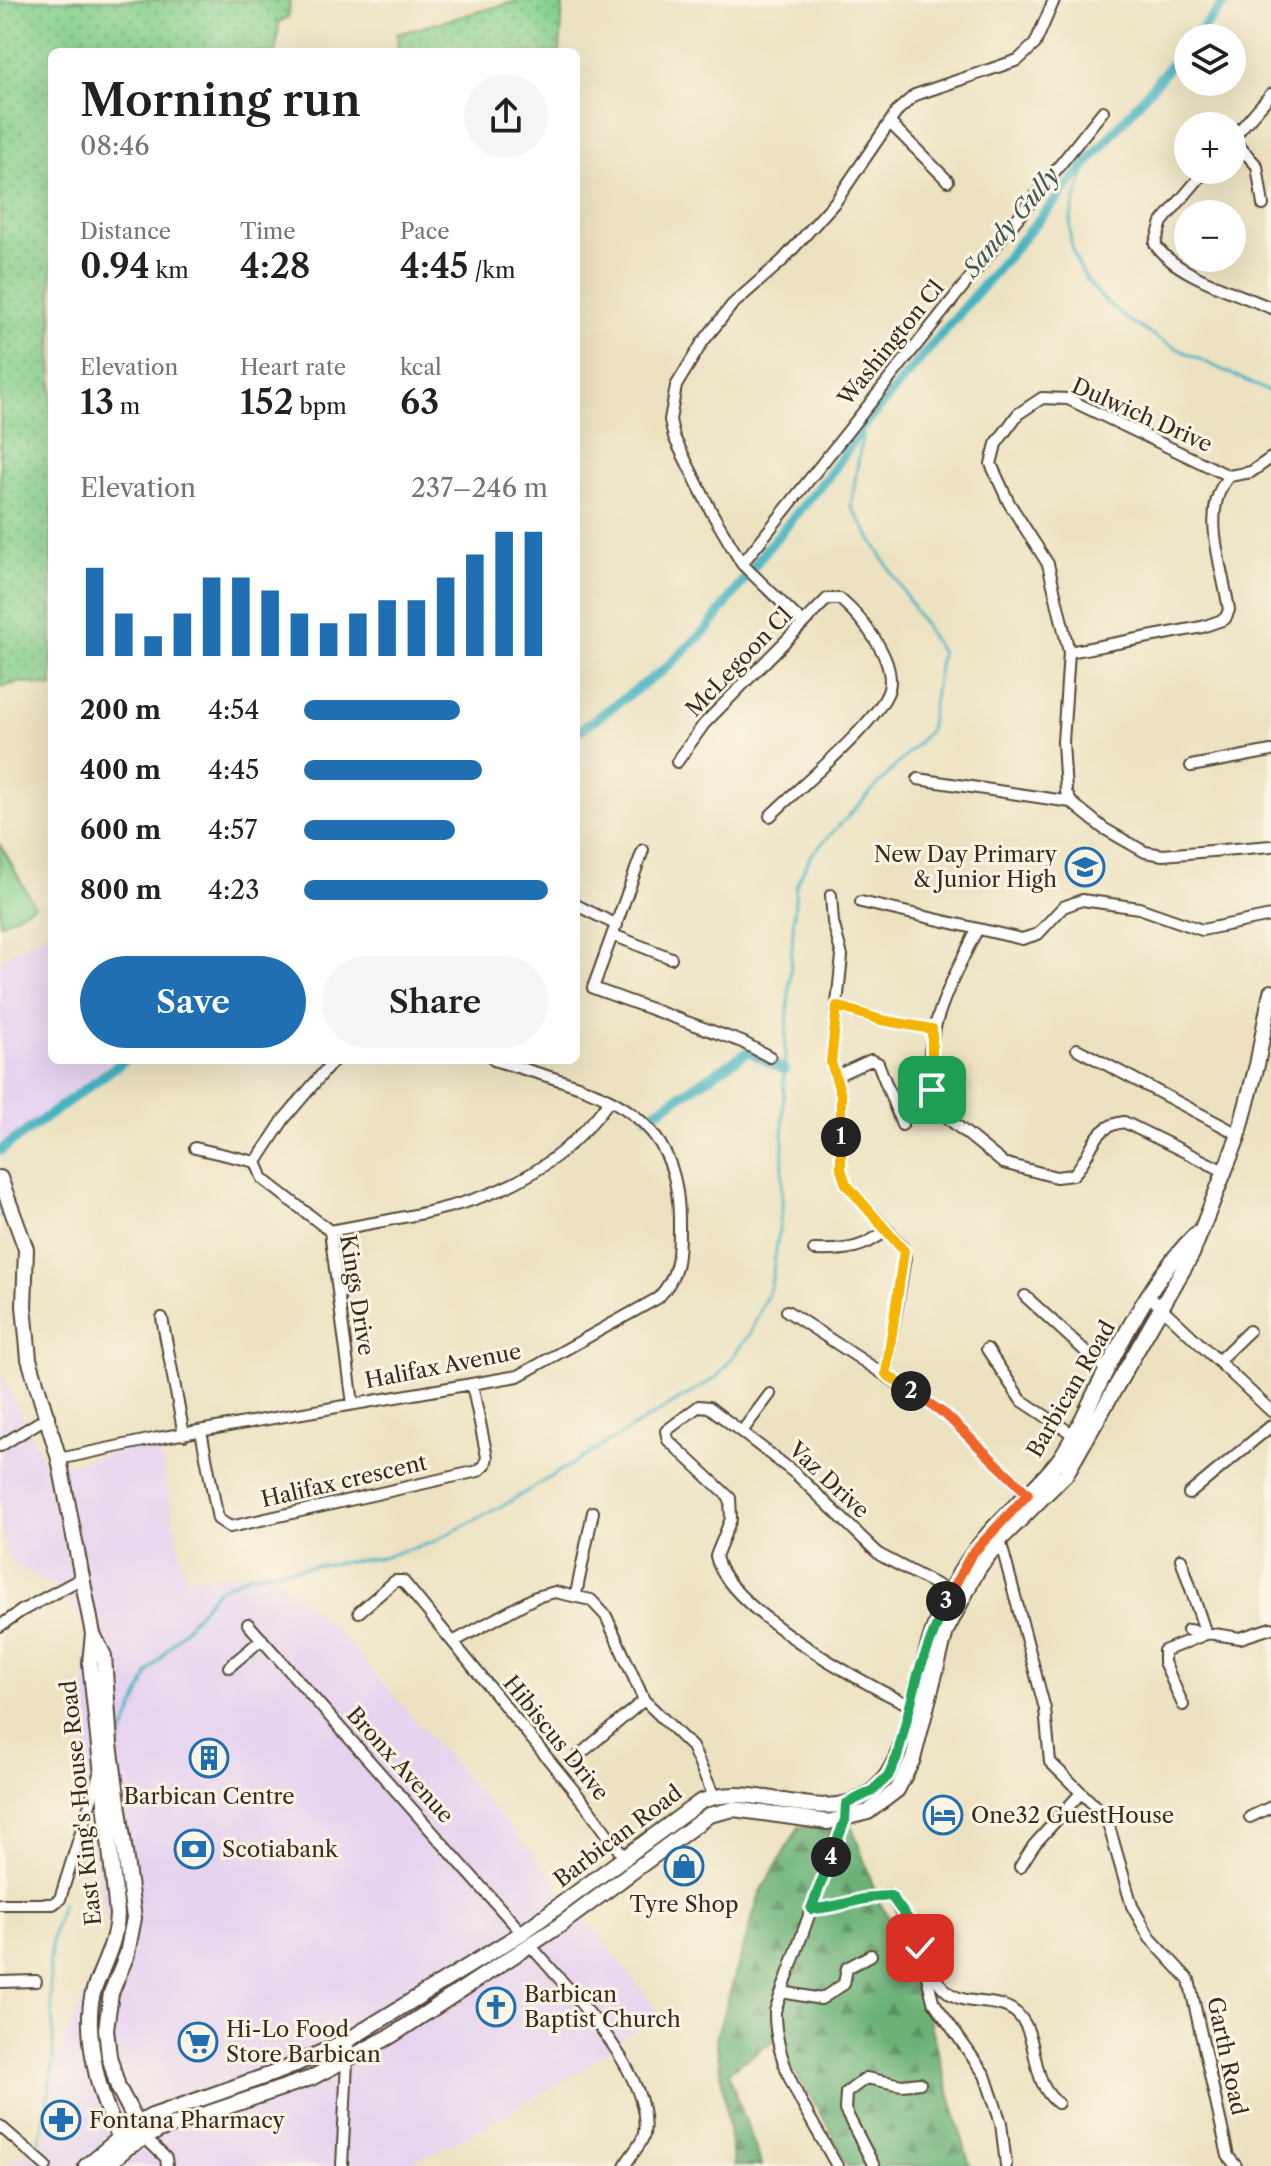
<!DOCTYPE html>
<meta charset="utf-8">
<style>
:root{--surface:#fff;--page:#f6f6f6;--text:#202124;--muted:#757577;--accent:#1f6fb2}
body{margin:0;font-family:"Libre Caslon Text",serif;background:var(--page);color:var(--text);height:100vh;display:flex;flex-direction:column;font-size:30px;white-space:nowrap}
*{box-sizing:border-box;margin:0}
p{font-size:26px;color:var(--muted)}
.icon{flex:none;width:44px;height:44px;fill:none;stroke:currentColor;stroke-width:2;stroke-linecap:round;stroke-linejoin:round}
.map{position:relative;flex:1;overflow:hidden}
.sheet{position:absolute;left:48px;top:48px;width:532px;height:1016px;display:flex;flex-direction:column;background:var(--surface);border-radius:12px;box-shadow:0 8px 32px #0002}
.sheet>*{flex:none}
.controls{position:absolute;left:1174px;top:24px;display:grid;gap:16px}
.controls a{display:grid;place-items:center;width:72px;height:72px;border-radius:50%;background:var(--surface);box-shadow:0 8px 32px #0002;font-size:40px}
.pin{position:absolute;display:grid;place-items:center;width:68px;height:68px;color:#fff;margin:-34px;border-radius:16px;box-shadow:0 4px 12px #0006}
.km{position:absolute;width:40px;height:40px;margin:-20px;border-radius:50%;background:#222;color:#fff;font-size:22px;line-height:40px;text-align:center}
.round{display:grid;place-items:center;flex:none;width:84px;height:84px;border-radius:42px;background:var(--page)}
.head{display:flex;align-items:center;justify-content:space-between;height:136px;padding:0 32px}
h1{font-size:44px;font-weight:600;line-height:60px}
.figures{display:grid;grid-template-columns:repeat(3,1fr);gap:12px;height:136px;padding:8px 32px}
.figures div{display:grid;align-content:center}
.figures b{font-size:34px;font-weight:600}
.figures small{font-size:22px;font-weight:400}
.figures p{font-size:22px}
.chart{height:224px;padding:16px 32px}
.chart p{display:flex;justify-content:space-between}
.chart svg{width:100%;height:144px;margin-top:8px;stroke:var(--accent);stroke-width:6}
.button{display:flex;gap:16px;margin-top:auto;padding:16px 32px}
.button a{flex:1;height:92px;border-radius:48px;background:var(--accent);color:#fff;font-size:32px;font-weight:600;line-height:92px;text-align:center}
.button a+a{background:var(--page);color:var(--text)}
ul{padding:0 32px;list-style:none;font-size:26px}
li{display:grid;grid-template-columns:128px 96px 1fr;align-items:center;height:60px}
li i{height:20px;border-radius:10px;background:var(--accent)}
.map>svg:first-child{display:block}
.built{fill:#e6d3f0}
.green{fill:url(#green-dots);stroke:#607d56;stroke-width:2}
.forest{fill:url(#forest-firs);stroke:#546e4b;stroke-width:2}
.pitch{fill:#85d08d;stroke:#607d56;stroke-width:2}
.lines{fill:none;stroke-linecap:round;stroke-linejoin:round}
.stream{stroke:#45b3c1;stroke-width:3}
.canal{stroke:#45b3c1;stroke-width:10}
.street-casing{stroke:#564636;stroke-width:14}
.secondary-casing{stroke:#564636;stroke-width:18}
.street{stroke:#fff;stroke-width:10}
.secondary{stroke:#fff;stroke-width:14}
.split-1-casing{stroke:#fff;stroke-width:16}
.split-2-casing{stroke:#fff;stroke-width:16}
.split-3-casing{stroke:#fff;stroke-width:16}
.split-4-casing{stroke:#fff;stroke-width:16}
.split-5-casing{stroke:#fff;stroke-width:16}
.split-1{stroke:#f5b400;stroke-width:10}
.split-2{stroke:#f5b400;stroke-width:10}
.split-3{stroke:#f0652b;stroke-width:10}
.split-4{stroke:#22a559;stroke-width:10}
.split-5{stroke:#22a559;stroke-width:10}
.labels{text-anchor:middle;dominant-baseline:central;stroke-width:6;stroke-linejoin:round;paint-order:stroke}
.street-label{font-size:22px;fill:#3b2a1e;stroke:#fcf5e5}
.poi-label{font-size:22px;fill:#3b2a1e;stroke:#fcf5e5;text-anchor:start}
.water-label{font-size:24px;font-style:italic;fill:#3e5a57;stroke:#fcf5e5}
</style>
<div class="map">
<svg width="1271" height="2166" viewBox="0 0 1271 2166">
<defs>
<pattern id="green-dots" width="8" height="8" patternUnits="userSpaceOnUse" patternTransform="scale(2)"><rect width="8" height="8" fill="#85d08d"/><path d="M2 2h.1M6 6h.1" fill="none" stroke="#6ea973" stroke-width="1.8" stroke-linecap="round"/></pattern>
<pattern id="forest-firs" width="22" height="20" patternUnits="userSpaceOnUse" patternTransform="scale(2)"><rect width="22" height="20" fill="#6cb278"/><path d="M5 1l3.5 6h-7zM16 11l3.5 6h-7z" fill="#5a9162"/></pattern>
</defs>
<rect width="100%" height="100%" fill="#fcf5e5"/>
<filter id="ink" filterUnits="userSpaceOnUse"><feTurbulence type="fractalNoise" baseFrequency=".0125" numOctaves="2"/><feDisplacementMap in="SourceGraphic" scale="16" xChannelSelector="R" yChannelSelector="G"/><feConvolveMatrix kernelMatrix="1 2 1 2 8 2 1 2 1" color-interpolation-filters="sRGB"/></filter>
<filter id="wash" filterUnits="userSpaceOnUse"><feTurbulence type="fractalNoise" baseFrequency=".006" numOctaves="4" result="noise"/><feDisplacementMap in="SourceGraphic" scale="32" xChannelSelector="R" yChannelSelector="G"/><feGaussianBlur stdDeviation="1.8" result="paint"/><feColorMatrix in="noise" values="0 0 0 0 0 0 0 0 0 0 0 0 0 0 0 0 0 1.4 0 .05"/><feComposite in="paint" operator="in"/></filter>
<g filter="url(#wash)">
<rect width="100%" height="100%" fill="#ece2c1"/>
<path class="built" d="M52,930V1060H116L0,1145V959Z
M0,1370L46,1467L74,1463L158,1438L185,1578L269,1571L337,1631L547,1870L663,2018L628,2034L583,2070L471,2134L402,2166H5L45,2141L52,2067L110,1936L84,1796L85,1628L61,1590L8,1561L0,1517Z"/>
<path class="green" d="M0,0H290L288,17L279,22L276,52H52V687L22,682L0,687Z
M521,0H563L560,52H398L397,34Z"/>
<path class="forest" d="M851,1824L879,1902L919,1964L931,2028L970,2166H847L828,2125L775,2040L728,2072L762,2166H734L716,2038L760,1893L799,1827Z"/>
<path class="pitch" d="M0,844L34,905L0,924Z"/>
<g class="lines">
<path class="stream" d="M1091,157C1084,178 1070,207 1070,229C1071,319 1206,358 1271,393
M0,1209L3,1215L0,1216
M117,1748L149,1672L217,1590L251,1574L378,1558L431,1543L509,1502L717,1377L750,1334L771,1286L782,1208L784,1070L796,885L811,855L929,731L941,653L851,506L864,425
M77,1861L99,1801
M37,2151C45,2112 56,2069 53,2029C50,1976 44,1955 62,1903"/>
<path class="canal" d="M1194,38L1227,0
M576,733L665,669L708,628L766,550L831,473L864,425L1188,45
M648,1117L749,1051L784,1070
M1,1150L125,1060"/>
</g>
</g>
<g filter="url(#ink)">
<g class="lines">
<g class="street-casing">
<path id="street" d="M891,124L948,181
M1232,138L1257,166L1263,205
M1232,139L1271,94
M1206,170L1162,222L1155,244C1174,275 1238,293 1271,308
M1229,476L1068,399L1042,398L1018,414L996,444L991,464L1009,503L1048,564L1069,652L1063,742L1066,792L1071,802L1103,828L1145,852L1163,855L1271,846
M1229,476L1251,472L1271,458
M742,564L1103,111
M803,623L742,564L712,513L674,437L670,420L676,386L702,343L732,305L782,261L836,201L898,110L915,95L1018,60L1035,44L1054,0
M1069,652L1202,627L1225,619L1229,610C1223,568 1199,511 1229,476
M677,762L704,724L827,599H840C861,617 896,659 889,689C881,720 796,790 770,816
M1191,766L1271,751
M918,779L1071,802
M643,850L593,988L742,1042L770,1057
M831,895L833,922L842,956L831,1062L841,1095V1169L846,1184L902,1247L905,1257L886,1374
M861,902L1022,939L1038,934L1063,907L1082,900L1139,908L1202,930L1271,916
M576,905L617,925
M977,930C952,980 900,1071 950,1120L1003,1163L1056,1177L1073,1175C1093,1155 1091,1126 1124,1122L1226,1172
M613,935L671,958
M837,1006L881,1020L932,1029
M1077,1049L1238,1134
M334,1060L284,1119L256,1162L263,1179L330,1231L353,1404
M836,1076L871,1060L878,1063L902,1125
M195,1148L256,1162
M330,1231C444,1209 536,1202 609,1101
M814,1250C845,1251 863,1249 887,1230
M1025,1296L1106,1370
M1150,1297L1271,1411
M787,1311L946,1415L1028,1494
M162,1318L184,1435
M987,1349L1021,1400L1074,1435
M1220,1359L1249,1331
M743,1430L770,1394
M201,1431L218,1519L230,1527L478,1471L485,1465L487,1457L472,1384
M0,1446L49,1416
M59,1459L158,1438L518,1376L658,1298C681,1274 679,1251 679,1219C678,1100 587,1090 494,1060
M1189,1494L1271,1426
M1000,1540L1045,1709L1050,1762L1098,1809L1108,1823L1132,1906L1150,1938L1189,1980L1228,2156L1236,2166
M1181,1559L1206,1634L1164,1651V1662L1183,1705
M576,1594L593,1512
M359,1612L395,1581H403L589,1809L626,1860
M248,1624L522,1933
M0,1626L21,1611L84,1577
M1188,1630L1240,1638L1271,1628
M453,1642L536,1597L555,1592L591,1600L606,1616L644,1700L692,1747L714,1796
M229,1667L262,1639
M911,1706C863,1683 725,1608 716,1556L731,1519L730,1498L668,1440L666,1431L699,1406L709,1407L796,1474L880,1555L950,1592
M578,1756L644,1700
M1250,1817L1271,1807
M1020,1867L1034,1845L1080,1794
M0,1904H53L60,1899L100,1771
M811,1909C839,1909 863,1894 891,1896C910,1922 925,1974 948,1992C970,2010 1008,1992 1025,2024C1038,2048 1033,2086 1058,2103
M530,1945C567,1989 653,2072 644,2134C642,2145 630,2155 625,2166
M923,1960L933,2001L985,2075L1001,2123L1006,2165
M0,1982L36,1981
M782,1992L821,1999L844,1984L847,1968L871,1955
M0,2126L46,2166
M144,2137L166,2158L167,2166
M342,2166L348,2040
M837,2166C811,2118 774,2067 775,2011L845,1814
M874,2166L845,2110L846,2093L866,2078L902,2085L920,2083"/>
</g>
<g class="secondary-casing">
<path id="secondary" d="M0,1178L26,1249L24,1306L29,1359L59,1459L93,1634L104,1656L110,1744L134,1918L127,1954L111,1993L106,2029L109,2056L118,2087L140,2129
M93,1634L90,1663L117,1914C116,1943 103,1964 94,1990C81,2028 101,2113 125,2144
M86,2166L137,2124L152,2116L283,2070L348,2040L522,1933L700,1802C754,1777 820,1829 871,1792C909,1765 917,1675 933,1631C948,1587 974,1546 1007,1514C1026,1495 1046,1478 1061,1457C1077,1433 1088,1406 1101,1381C1126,1332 1156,1273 1196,1234
M106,2166L128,2147L159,2130L311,2078L391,2036L556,1928L709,1815L734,1809L828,1822L868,1812L897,1790L913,1759L946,1631L978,1569L1000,1540L1066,1474L1192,1254L1238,1137L1257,1065L1271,992"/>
</g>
<use href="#street" class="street"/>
<use href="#secondary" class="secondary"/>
</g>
</g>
<g class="lines" filter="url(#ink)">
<g class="split-1-casing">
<path id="split-1" d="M841,1137V1095L831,1062L837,1006L881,1020L932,1029V1090"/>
</g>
<g class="split-2-casing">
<path id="split-2" d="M841,1137V1169L846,1184L904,1251L886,1374L911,1391"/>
</g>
<g class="split-3-casing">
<path id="split-3" d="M911,1391L946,1415L1028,1494L971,1555L946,1601"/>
</g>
<g class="split-4-casing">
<path id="split-4" d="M831,1857L845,1820L846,1804L872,1791L888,1776L897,1757L919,1671L946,1601"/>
</g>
<g class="split-5-casing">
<path id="split-5" d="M831,1857L811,1909C839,1909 863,1895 891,1896L908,1919L920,1948"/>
</g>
<use href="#split-1" class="split-1"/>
<use href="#split-2" class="split-2"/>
<use href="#split-3" class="split-3"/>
<use href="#split-4" class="split-4"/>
<use href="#split-5" class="split-5"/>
</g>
<defs>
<g id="school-ring" transform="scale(2)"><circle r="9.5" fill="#fcf5e5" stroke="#1f6fb2" stroke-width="1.5"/><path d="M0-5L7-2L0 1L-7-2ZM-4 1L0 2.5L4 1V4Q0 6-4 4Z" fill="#1f6fb2"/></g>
<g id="building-ring" transform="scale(2)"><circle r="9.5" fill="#fcf5e5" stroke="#1f6fb2" stroke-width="1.5"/><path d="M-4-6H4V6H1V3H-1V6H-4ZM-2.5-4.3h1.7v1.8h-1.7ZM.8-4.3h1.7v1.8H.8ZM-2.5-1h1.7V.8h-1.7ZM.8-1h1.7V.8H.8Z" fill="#1f6fb2"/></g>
<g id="hotel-ring" transform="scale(2)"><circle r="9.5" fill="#fcf5e5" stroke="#1f6fb2" stroke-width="1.5"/><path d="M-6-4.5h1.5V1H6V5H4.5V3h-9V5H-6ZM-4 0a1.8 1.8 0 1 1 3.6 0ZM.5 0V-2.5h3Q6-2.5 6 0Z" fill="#1f6fb2"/></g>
<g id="bank-ring" transform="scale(2)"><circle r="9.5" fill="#fcf5e5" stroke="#1f6fb2" stroke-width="1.5"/><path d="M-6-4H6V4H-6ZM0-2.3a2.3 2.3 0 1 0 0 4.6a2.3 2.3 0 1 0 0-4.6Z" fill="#1f6fb2"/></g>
<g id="shop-ring" transform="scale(2)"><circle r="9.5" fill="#fcf5e5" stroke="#1f6fb2" stroke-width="1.5"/><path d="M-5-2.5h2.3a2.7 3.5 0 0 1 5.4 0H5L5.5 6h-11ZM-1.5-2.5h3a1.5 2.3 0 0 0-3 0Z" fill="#1f6fb2"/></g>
<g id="church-ring" transform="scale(2)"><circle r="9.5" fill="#fcf5e5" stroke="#1f6fb2" stroke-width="1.5"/><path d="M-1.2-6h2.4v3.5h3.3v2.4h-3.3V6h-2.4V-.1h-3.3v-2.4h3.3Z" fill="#1f6fb2"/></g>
<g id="supermarket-ring" transform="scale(2)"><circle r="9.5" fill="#fcf5e5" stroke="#1f6fb2" stroke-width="1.5"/><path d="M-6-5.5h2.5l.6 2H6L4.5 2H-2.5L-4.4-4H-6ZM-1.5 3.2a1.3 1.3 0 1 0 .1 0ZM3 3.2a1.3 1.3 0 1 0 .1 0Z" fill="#1f6fb2"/></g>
<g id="pharmacy-ring" transform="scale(2)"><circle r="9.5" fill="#fcf5e5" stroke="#1f6fb2" stroke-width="1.5"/><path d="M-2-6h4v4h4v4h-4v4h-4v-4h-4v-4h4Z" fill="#1f6fb2"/></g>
</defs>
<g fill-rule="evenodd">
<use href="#school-ring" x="1085" y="867"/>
<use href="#building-ring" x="209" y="1758"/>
<use href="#hotel-ring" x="943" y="1815"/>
<use href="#bank-ring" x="194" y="1849"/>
<use href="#shop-ring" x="684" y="1866"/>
<use href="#church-ring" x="496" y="2007"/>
<use href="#supermarket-ring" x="198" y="2042"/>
<use href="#pharmacy-ring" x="61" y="2120"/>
</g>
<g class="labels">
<g class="street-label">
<text transform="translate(891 343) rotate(-51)">Washington Cl</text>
<text transform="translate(1142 415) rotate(24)">Dulwich Drive</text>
<text transform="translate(739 662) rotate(-46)">McLegoon Cl</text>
<text transform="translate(357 1295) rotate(81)">Kings Drive</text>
<text transform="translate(443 1366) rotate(-11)">Halifax Avenue</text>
<text transform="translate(1071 1389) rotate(-60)">Barbican Road</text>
<text transform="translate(829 1480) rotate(43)">Vaz Drive</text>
<text transform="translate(344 1481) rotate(-13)">Halifax crescent</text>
<text transform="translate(556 1738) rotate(51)">Hibiscus Drive</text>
<text transform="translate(400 1765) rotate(48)">Bronx Avenue</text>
<text transform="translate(81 1803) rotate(-96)">East King's House Road</text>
<text transform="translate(618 1836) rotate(-37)">Barbican Road</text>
<text transform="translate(1227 2056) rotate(78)">Garth Road</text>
</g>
<g class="poi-label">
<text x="1057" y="854" text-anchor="end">New Day Primary<tspan x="1057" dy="25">&amp; Junior High</tspan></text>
<text x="209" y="1796" text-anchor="middle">Barbican Centre</text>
<text x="971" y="1815">One32 GuestHouse</text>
<text x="222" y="1849">Scotiabank</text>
<text x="684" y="1904" text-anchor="middle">Tyre Shop</text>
<text x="524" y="1994">Barbican<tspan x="524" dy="25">Baptist Church</tspan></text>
<text x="226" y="2029">Hi-Lo Food<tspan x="226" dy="25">Store Barbican</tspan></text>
<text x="89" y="2120">Fontana Pharmacy</text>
</g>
<g class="water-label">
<text transform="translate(1011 222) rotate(-50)">Sandy Gully</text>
</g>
</g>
</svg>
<div class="controls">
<a><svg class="icon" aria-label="layers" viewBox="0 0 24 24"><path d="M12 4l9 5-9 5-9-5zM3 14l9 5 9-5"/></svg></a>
<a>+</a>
<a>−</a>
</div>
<div class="pin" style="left:932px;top:1090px;background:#1e9e55"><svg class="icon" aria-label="arrive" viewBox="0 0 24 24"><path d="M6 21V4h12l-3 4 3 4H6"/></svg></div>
<div class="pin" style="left:920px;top:1948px;background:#d93025"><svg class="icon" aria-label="check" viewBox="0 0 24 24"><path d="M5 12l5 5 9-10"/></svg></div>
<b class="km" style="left:841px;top:1137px">1</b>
<b class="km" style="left:911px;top:1391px">2</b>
<b class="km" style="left:946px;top:1601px">3</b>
<b class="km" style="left:831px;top:1857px">4</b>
<section class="sheet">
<div class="head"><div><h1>Morning run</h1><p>08:46</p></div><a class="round"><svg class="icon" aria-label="share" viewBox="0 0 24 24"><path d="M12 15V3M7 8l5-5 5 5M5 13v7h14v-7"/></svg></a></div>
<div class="figures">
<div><p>Distance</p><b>0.94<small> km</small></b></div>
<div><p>Time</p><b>4:28</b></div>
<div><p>Pace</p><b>4:45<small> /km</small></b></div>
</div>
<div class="figures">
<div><p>Elevation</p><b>13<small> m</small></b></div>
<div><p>Heart rate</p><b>152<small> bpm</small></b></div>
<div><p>kcal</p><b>63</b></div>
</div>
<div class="chart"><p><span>Elevation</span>237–246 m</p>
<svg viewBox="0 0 160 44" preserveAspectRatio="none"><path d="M5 44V17M15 44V31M25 44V38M35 44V31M45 44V20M55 44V20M65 44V24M75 44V31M85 44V34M95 44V31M105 44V27M115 44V27M125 44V20M135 44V13M145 44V6M155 44V6"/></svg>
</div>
<ul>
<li><b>200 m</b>4:54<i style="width:64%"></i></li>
<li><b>400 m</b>4:45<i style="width:73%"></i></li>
<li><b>600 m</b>4:57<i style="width:62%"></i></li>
<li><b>800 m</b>4:23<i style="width:100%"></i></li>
</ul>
<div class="button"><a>Save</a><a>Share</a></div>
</section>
</div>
